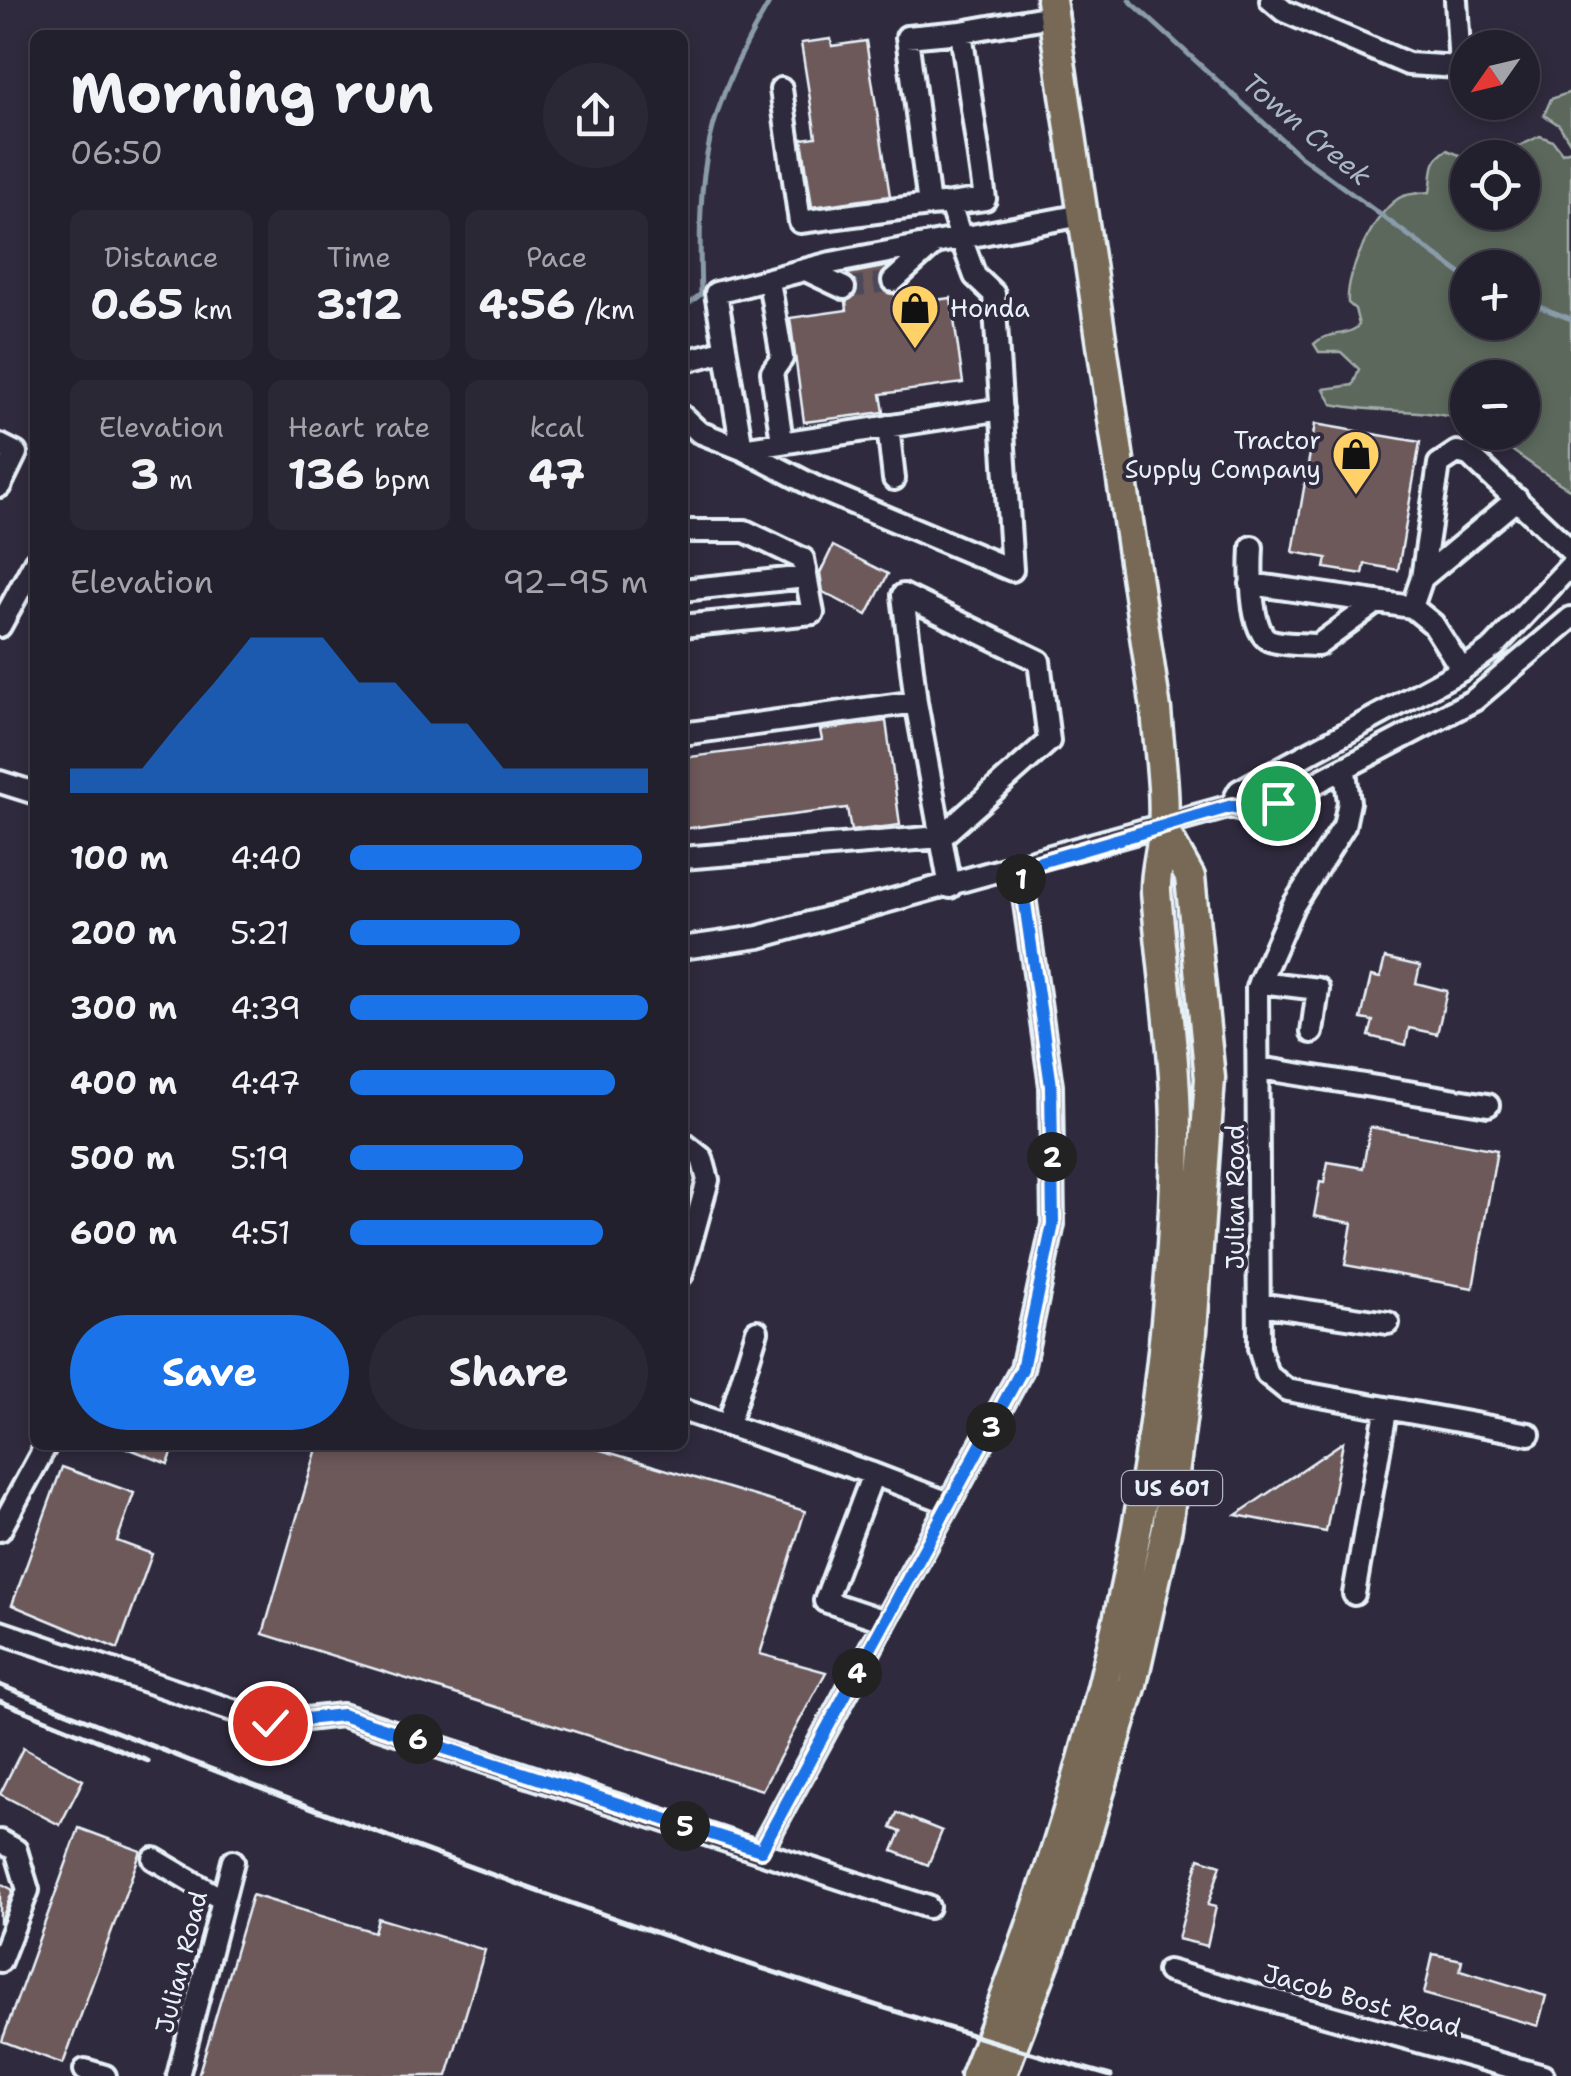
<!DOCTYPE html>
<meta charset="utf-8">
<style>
:root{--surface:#23202e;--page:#2b2836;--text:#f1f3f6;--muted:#a3a3aa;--line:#403e4a;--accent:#1a73e8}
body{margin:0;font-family:"Shantell Sans",sans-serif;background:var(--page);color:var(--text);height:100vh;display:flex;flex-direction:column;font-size:38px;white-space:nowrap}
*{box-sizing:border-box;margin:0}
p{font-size:32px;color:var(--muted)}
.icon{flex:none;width:55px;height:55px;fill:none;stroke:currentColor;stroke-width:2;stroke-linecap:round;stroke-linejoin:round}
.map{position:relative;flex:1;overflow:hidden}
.sheet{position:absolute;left:30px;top:30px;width:658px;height:1420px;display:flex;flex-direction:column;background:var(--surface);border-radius:15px;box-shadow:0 5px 15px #0003,0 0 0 2px var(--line)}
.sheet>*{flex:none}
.needle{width:65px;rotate:236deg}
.buttons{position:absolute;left:1450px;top:30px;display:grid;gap:20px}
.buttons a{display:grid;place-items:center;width:90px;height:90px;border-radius:50%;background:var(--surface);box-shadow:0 5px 15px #0003,0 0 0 2px var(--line);font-size:50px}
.pin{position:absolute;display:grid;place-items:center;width:85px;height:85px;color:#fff;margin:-42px;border:5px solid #fff;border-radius:50%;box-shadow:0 2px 10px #0007}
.km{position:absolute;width:50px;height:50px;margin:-25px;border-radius:50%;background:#222;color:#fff;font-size:28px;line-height:50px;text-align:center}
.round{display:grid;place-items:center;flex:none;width:105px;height:105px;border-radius:52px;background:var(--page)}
.headline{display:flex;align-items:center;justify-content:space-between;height:170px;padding:0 40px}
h1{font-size:55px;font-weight:700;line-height:75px}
.metrics{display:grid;grid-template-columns:repeat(3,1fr);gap:15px;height:170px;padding:10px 40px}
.metrics div{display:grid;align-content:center;border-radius:15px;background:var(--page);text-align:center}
.metrics b{font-size:42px;font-weight:700}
.metrics small{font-size:28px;font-weight:400}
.metrics p{font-size:28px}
.chart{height:280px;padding:20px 40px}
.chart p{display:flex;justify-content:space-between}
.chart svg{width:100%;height:180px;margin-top:10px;fill:var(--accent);opacity:.7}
.primary-button{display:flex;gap:20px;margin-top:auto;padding:20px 40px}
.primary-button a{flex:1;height:115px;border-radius:60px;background:var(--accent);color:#fff;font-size:40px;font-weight:700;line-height:115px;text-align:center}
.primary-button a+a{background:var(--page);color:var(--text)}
ul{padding:0 40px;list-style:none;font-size:32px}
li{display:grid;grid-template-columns:160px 120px 1fr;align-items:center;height:75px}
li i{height:25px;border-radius:12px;background:var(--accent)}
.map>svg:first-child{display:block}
.green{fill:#5c675b;stroke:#a2acaa;stroke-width:2.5;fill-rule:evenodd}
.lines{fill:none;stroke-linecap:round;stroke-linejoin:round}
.stream{stroke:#8a9baa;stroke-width:5}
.building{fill:#6d595a;stroke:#e8f1f8;stroke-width:2.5}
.minor-tunnel{stroke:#4b4859;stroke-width:20;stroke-dasharray:20 10;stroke-linecap:butt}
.minor-casing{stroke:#e8f1f8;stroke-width:28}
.highway-casing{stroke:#e8f1f8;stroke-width:35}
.minor{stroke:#2f2a3d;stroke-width:20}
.highway{stroke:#776954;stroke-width:28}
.rail{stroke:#e8f1f8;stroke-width:5}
.route-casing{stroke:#fff;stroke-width:20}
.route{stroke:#1a73e8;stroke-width:12}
.labels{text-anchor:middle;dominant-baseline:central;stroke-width:8;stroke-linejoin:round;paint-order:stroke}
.shield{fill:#2f2a3d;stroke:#b0b5c0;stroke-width:2.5}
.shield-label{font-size:22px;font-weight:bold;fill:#e8f1f8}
.poi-label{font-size:25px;fill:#e8f1f8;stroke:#2f2a3d;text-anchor:start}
.street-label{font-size:25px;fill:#e8f1f8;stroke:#2f2a3d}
.water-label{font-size:28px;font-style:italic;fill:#a9b8c4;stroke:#2f2a3d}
</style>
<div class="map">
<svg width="1571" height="2076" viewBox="0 0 1571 2076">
<rect width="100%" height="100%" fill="#2f2a3d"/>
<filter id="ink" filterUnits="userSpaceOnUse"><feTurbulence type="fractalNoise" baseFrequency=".01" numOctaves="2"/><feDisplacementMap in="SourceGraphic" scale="20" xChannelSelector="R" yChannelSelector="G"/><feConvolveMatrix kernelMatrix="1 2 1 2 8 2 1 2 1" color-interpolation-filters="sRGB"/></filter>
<g filter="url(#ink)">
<path class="green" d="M1571,92V144L1559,125L1544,115L1551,99Z
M1540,136L1553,141L1562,153L1571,150V490C1541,473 1515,451 1486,433L1522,432V378H1468L1467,421C1425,407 1376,414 1332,404L1324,389L1353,385L1359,369L1341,352H1319L1314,344C1328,330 1348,338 1359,325L1355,309L1348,303C1346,273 1373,215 1399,198C1407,193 1421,193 1430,192C1434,171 1428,162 1447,150L1467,158L1468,212H1522V158L1473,157L1481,150L1507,152ZM1468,268H1522V322H1468Z"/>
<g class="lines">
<path class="stream" d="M1129,0L1299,155L1468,279
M1522,300L1571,319
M682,309L701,294C697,165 705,112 771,0"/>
</g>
<path class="building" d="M831,39L832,46L866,41L890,196L812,207L802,139L816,137L801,43Z
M889,266L879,283L884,291L895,294L897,305L951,298L963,383L881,394L884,412L804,422L790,318L847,310L846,302L858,288L847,274Z
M1315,424L1420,442L1398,570L1365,564L1363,574L1325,568L1327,558L1293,552Z
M833,546L888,574L867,615L823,592L820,573Z
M886,721L900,825L851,831L847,808L682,829V758L822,740L820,730Z
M1385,958L1420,966L1416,983L1447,991L1437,1034L1409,1028L1406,1045L1369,1036L1373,1021L1361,1019L1371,976L1380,978Z
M1370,1127L1497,1150L1473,1288L1345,1265L1352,1223L1314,1216L1320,1182L1324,1183L1328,1162L1363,1168Z
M1343,1442L1326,1532L1236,1515Z
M120,1445H175L168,1464Z
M318,1445H584L805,1511L760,1654L826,1672L762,1790L263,1634Z
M62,1467L134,1493L117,1541L152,1554L118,1649L12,1605Z
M23,1748L83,1780L60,1825L0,1794Z
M897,1813L942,1831L928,1865L893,1851L901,1832L891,1828Z
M79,1828L141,1851L63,2064L2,2041Z
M1199,1858L1221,1865L1208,1905L1216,1907L1207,1946L1178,1939Z
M0,1883L13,1890L0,1924Z
M252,1895L374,1932L378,1918L485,1950L447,2076H198Z
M1433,1954L1462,1960L1460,1970L1546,1996L1538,2026L1424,1994Z"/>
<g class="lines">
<path class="minor-tunnel" d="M844,288L893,281"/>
<g class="minor-casing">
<path id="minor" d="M1271,0L1284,11L1408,64L1460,67L1456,0
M1057,15L961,32L985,199L950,204L961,238L831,263L716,293L742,449L819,489L1012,570L994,294L975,276L961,238L1082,215
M781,89L800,222L929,205
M943,204L929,205L907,37L961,32
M810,272L844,288
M769,281L782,358L772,372L782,442
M893,281L934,244
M682,362L723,351
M682,416L699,432L742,449L1002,409
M888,426L894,479
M0,445L16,453L0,486
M682,531H745L803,559L813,613L682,626
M1252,547C1251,565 1249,631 1269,640C1282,645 1304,644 1318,645L1374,604
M1422,578L1517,499
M1251,584L1412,607L1433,624L1462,670
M682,590L806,577
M1412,607L1422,578L1439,464L1457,452L1469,455L1571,551
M0,626L35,562
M682,734L916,702L950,887
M1345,771L1349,802L1344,826L1293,906L1257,988L1259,1348L1267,1374L1287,1390L1529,1434
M0,782L35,793
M1231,806L1239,791L1462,670L1494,647L1571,565
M682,858L941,837L1049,741L1039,661L903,595L916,702
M682,948L759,937L1231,806L1246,812L1278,803L1474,700L1571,618
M1259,982L1318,989L1312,1032
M1260,1068L1488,1105
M682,1142L702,1158L708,1180L682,1274
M1259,1304L1388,1323
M682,1410L873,1474
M728,1425L757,1331
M0,1530L46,1445
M1354,1594L1386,1411
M885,1621L825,1601L873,1474L949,1503
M0,1632L271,1723L342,1715L928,1907
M0,1841L16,1850L28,1890L0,1961
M761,1850L1022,1369L1053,1224L1051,1086L1020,868
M154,1859L223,1900
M1168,1971L1543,2076
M85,2070L105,2076
M178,2076L233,1861"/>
</g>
<g class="highway-casing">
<path id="highway" d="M975,2076C1096,1774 1173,1459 1176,1133C1176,1052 1162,972 1156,891C1155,872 1162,851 1163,831C1166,792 1159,750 1156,710L1051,0
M1001,2076L1060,1922L1132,1684L1167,1527L1191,1345L1210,1078L1190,877L1163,829"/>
</g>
<use href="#minor" class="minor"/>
<use href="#highway" class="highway"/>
<path class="rail" d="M0,1685C363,1833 734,1969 1111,2076
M0,1701L148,1761"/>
</g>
</g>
<g class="lines" filter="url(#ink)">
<g class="route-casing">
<path id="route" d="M270,1723L342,1715L761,1850L1022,1369L1053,1224L1051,1086L1020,868L1232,806L1246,812L1278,803"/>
</g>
<use href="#route" class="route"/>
</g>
<defs>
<g id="shop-pin" transform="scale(2.5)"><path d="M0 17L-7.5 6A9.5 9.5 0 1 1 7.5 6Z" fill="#ffd166" stroke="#2f2a3d"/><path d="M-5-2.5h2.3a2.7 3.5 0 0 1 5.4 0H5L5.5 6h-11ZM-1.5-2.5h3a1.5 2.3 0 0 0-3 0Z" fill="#111"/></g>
</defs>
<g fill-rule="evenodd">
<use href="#shop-pin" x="915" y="308"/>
<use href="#shop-pin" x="1356" y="454"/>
</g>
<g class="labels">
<rect class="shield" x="1122" y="1471" width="100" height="34" rx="8"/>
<g class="shield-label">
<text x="1172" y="1488">US 601</text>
</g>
<g class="poi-label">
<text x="950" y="308">Honda</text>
<text x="1321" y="440" text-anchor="end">Tractor<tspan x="1321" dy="29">Supply Company</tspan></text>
</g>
<g class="street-label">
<text transform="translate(1235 1197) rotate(-90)">Julian Road</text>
<text transform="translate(181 1962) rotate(-76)">Julian Road</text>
<text transform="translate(1362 2000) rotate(16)">Jacob Bost Road</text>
</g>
<g class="water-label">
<text transform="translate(1307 129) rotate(40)">Town Creek</text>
</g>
</g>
</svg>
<div class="buttons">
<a><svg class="needle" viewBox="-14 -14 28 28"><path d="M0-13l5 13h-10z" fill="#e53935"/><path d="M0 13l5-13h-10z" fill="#a3a3aa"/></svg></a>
<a><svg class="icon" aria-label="locate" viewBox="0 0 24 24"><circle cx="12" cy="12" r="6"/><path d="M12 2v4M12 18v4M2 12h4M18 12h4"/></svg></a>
<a>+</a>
<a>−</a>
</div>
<div class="pin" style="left:1278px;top:803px;background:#1e9e55"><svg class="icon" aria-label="arrive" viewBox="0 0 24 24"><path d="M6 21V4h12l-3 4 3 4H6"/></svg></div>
<div class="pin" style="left:270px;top:1723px;background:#d93025"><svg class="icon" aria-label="check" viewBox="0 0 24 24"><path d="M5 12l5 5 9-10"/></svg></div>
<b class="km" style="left:1021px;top:879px">1</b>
<b class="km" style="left:1052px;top:1157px">2</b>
<b class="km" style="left:991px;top:1427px">3</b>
<b class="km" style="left:857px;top:1673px">4</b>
<b class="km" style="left:685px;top:1826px">5</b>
<b class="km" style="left:418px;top:1739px">6</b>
<section class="sheet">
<div class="headline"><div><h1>Morning run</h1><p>06:50</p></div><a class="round"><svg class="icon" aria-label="share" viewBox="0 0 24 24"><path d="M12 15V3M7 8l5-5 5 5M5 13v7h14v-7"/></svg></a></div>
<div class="metrics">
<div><p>Distance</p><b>0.65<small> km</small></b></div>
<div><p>Time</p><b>3:12</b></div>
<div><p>Pace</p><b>4:56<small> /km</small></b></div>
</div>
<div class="metrics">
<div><p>Elevation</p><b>3<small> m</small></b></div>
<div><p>Heart rate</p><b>136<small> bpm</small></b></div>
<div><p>kcal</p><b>47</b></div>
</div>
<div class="chart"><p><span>Elevation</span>92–95 m</p>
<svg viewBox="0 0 160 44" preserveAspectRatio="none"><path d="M0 44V38L10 38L20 38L30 27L40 17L50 6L60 6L70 6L80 17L90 17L100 27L110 27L120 38L130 38L140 38L150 38L160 38V44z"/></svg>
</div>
<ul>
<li><b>100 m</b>4:40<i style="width:98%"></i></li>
<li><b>200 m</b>5:21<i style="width:57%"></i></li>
<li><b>300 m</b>4:39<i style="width:100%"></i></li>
<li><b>400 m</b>4:47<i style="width:89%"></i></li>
<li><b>500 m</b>5:19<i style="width:58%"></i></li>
<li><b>600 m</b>4:51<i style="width:85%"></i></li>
</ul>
<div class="primary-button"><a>Save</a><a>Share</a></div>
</section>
</div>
